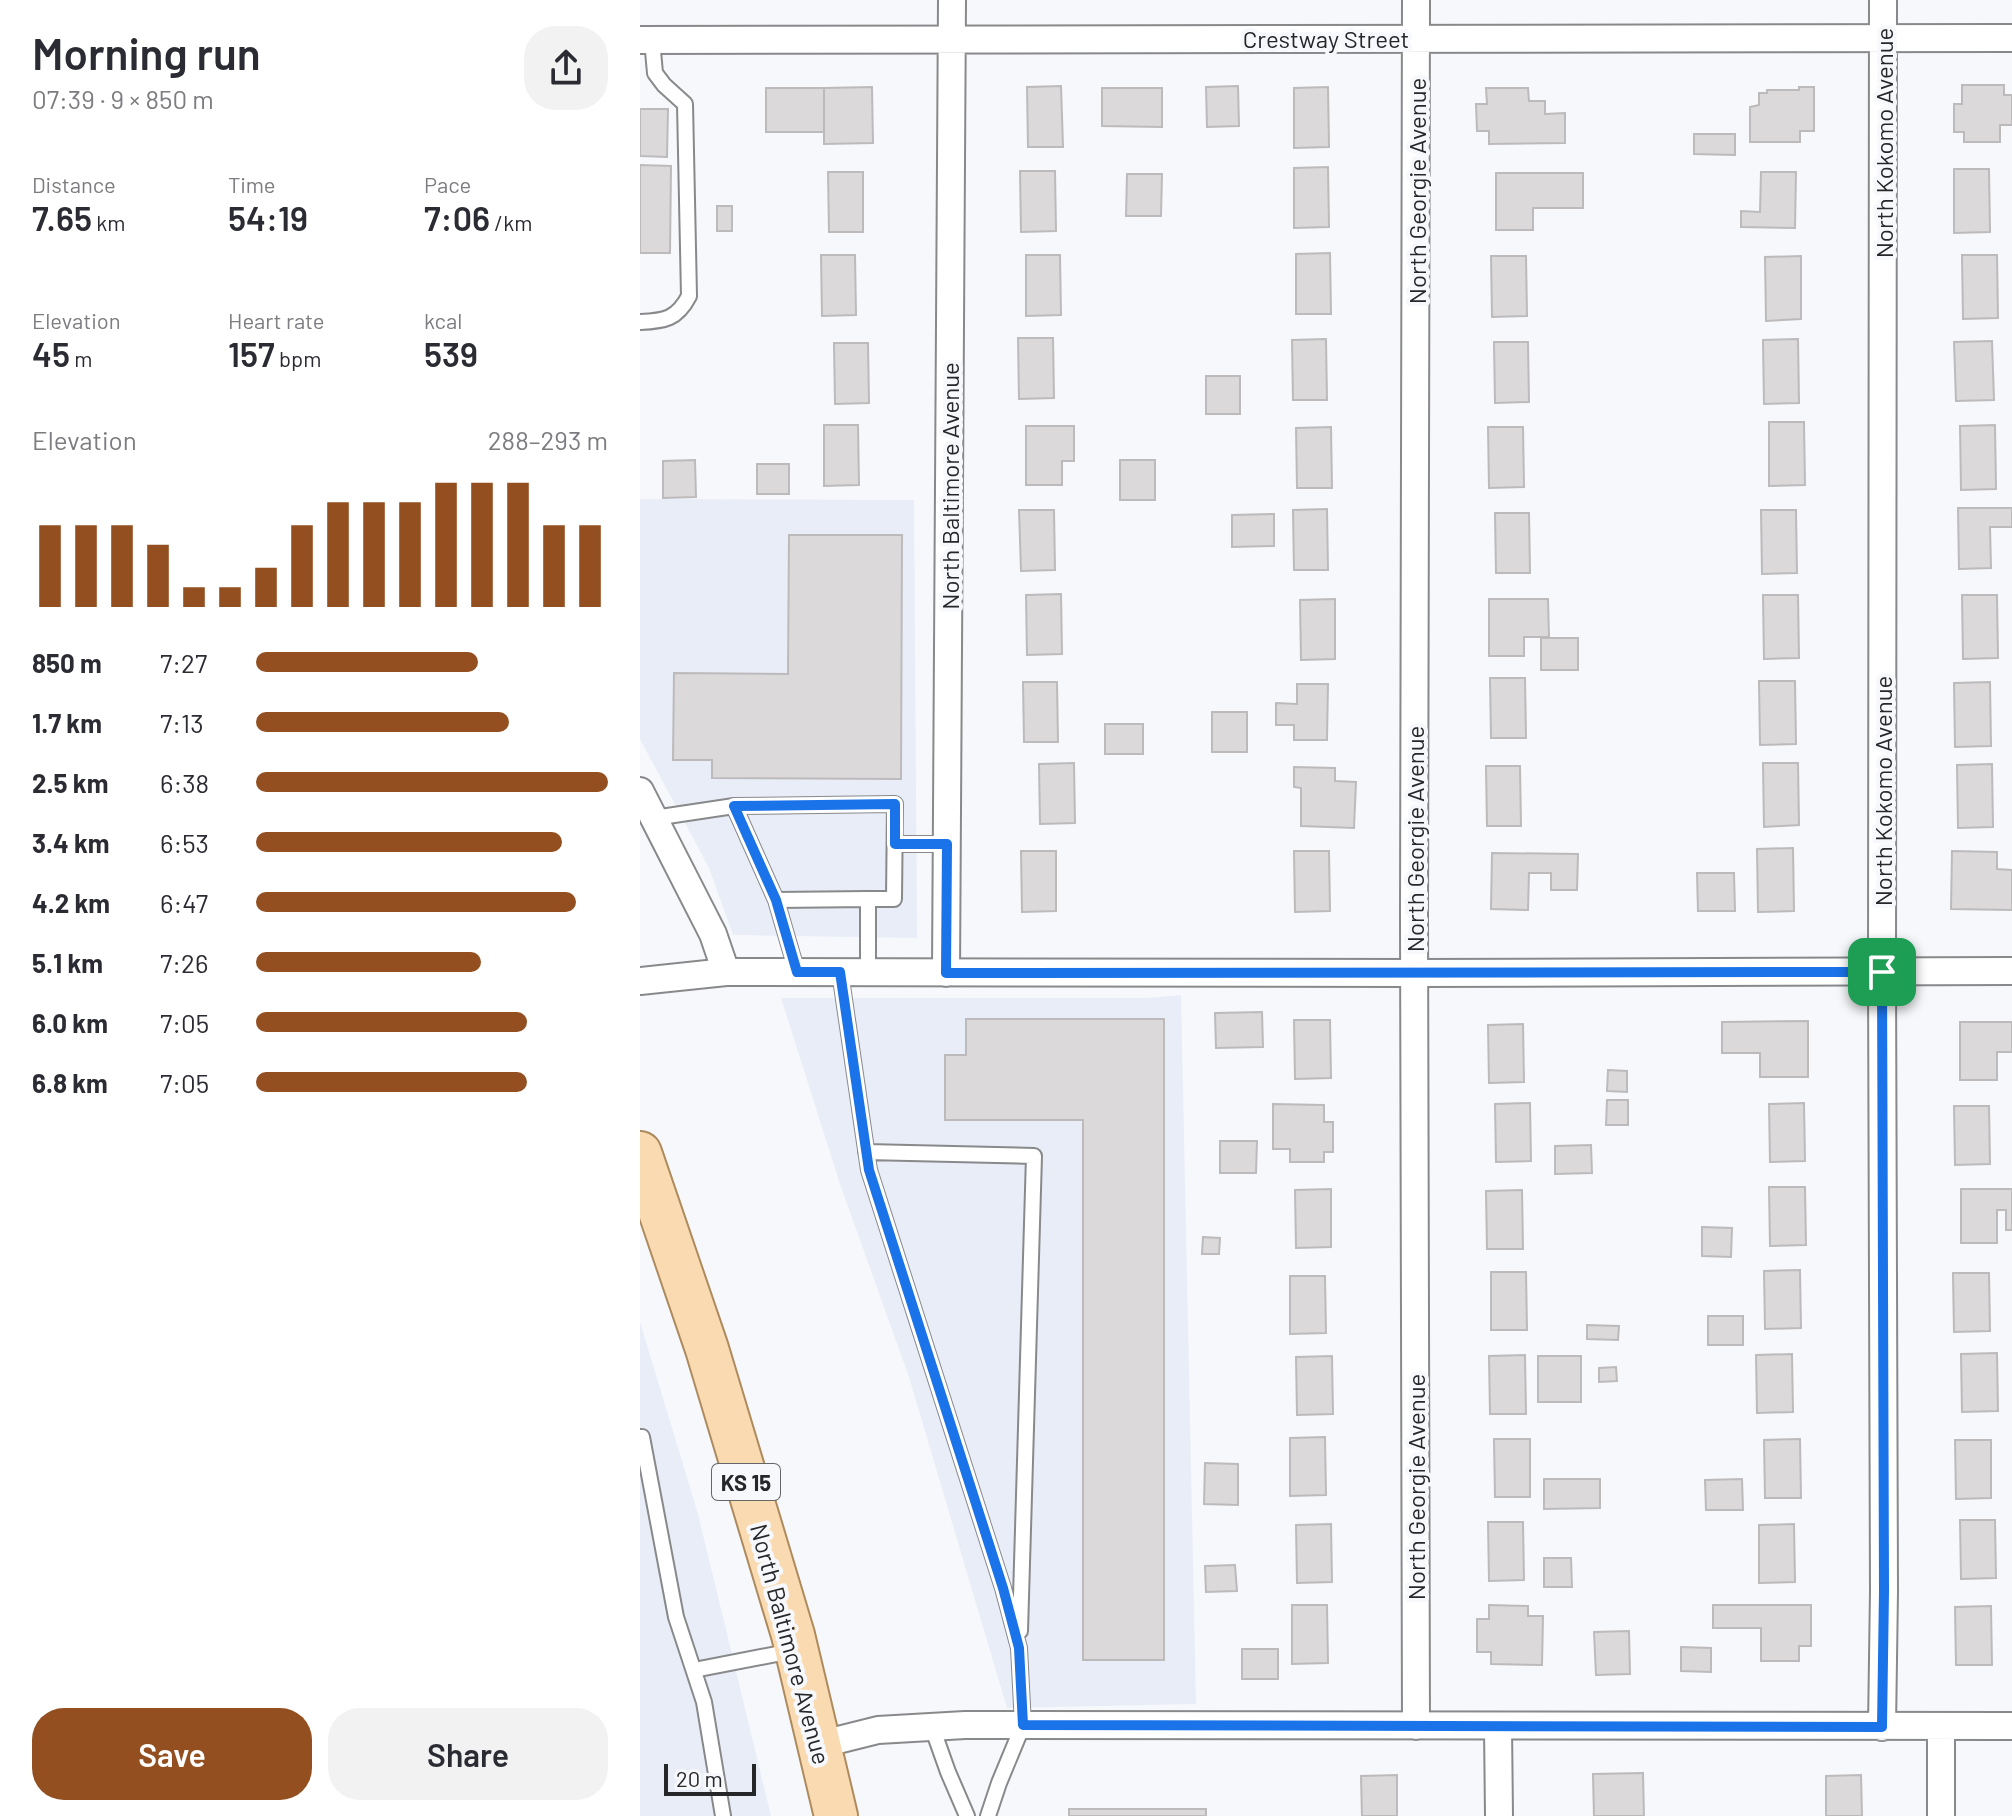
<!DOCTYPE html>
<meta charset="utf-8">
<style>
:root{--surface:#fff;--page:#f2f2f3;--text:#2b2b33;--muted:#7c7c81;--accent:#934f20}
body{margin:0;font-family:Barlow,sans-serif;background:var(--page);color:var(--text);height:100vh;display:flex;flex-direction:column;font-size:30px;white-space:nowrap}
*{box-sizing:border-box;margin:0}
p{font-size:26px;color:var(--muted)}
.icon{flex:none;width:44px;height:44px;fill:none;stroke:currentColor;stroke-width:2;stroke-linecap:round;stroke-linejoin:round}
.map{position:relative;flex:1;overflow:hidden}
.sheet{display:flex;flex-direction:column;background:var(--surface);width:640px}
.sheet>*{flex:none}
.scale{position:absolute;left:24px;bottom:20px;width:92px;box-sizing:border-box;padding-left:8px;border:4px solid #262728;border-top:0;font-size:22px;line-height:28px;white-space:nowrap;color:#262728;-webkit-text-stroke:6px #f7f8fb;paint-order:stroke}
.pin{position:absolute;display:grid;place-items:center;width:68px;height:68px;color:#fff;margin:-34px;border-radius:16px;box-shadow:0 4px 12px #0006}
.round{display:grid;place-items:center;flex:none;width:84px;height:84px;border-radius:32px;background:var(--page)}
.overview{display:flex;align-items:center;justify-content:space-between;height:136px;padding:0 32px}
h1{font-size:44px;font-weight:600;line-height:60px}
.metrics{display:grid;grid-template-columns:repeat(3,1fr);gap:12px;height:136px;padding:8px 32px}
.metrics div{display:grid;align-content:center}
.metrics b{font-size:34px;font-weight:600}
.metrics small{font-size:22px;font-weight:400}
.metrics p{font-size:22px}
.chart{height:224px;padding:16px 32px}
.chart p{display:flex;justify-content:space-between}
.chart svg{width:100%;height:144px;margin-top:8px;stroke:var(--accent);stroke-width:6}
.button{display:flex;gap:16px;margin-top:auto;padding:16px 32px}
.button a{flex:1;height:92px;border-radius:32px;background:var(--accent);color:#fff;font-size:32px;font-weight:600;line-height:92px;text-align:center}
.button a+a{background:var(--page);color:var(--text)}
ul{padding:0 32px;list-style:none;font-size:26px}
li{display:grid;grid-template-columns:128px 96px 1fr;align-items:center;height:60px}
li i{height:20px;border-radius:10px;background:var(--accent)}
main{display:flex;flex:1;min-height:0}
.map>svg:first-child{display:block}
.built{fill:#e8edf7}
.building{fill:#dcd9db;stroke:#bcbabb;stroke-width:2}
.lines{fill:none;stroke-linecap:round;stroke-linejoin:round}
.service-casing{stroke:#88898b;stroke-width:18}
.minor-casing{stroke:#88898b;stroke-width:30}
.primary-casing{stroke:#ad8b5f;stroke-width:46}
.service{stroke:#fff;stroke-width:14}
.minor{stroke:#fff;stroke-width:26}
.primary{stroke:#fadab1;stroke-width:42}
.route-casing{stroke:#fff;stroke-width:16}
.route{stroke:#1a73e8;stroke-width:10}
.labels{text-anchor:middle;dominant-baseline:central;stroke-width:8;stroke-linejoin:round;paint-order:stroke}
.shield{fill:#f7f8fb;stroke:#656667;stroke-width:2}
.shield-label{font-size:22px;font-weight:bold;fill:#262728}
.street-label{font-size:24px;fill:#262728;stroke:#f7f8fb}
</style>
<main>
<section class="sheet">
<div class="overview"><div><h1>Morning run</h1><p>07:39 · 9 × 850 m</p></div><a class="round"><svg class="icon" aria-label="share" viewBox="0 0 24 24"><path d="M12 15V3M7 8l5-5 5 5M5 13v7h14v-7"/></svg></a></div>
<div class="metrics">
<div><p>Distance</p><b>7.65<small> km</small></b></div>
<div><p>Time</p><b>54:19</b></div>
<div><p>Pace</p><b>7:06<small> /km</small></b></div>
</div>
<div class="metrics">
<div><p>Elevation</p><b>45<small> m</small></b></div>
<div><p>Heart rate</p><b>157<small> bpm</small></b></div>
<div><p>kcal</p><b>539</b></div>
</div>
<div class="chart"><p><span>Elevation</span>288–293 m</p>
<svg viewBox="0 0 160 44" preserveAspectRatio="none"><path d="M5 44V19M15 44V19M25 44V19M35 44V25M45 44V38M55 44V38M65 44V32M75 44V19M85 44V12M95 44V12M105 44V12M115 44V6M125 44V6M135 44V6M145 44V19M155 44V19"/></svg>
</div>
<ul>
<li><b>850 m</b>7:27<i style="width:63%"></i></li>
<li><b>1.7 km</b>7:13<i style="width:72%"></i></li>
<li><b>2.5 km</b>6:38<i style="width:100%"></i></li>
<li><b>3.4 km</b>6:53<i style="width:87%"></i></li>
<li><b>4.2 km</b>6:47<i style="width:91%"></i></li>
<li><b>5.1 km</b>7:26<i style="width:64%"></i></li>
<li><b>6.0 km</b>7:05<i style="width:77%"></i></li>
<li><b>6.8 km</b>7:05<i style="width:77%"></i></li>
</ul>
<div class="button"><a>Save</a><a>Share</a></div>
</section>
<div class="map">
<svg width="1372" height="1816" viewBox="0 0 1372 1816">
<rect width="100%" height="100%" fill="#f7f8fb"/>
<path class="built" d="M0,499L274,500L277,938L93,935L69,868L0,739Z
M541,995L556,1704L367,1708L269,1377L201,1187L141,998H508Z
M0,1322L58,1514L131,1816H0Z"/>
<path class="building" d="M1322,85H1364V95H1372V125H1360V142H1324V132H1314V104H1322Z
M421,86L423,147H388L387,87Z
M598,86L599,126L567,127L566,87Z
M232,87L233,143L184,144V88Z
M688,87L689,147L654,148V88Z
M1159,87H1174V131H1160V142H1110V107L1119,105V93H1127V90H1159Z
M126,88H184V132H126Z
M462,88H522V127L462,126Z
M846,88H888L889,101H905V114L925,113V143L849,144V131H837L836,104H847Z
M0,109H28L27,157L0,156Z
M1054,134H1095V155L1054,154Z
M0,165L31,166L30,253H0Z
M688,167L689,227L654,228V168Z
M1314,169H1349L1350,232L1314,233Z
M380,171H415L416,231L381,232Z
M188,172H223V232H189Z
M1121,172H1156L1155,228L1101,227V211L1120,212Z
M856,173H943V208H893V230H856Z
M487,174H522L521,216H486Z
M77,206H92V231H77Z
M690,253L691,314H656V254Z
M181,255H215L216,315L182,316Z
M386,255H420L421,315L386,316Z
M1322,255H1357L1358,318L1323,319Z
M851,256H886L887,316L852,317Z
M1161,256V319L1126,321L1125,257Z
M378,338H413L414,398L379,399Z
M686,339L687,400H653L652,340Z
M1158,339L1159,403L1124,404L1123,340Z
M1352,341L1354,400L1316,401L1314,342Z
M854,342H888L889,402L855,403Z
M194,343H228L229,403L195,404Z
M566,376H600V414H566Z
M1129,422H1164L1165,485L1129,486Z
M184,425H218L219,485L184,486Z
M1355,425L1356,489L1321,490L1320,426Z
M386,426H434V461H422V485H386Z
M691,427L692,488H657L656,428Z
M848,427H883L884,487L849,488Z
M55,460L56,497L23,498V461Z
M480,460H515V500H480Z
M117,464H149V494H117Z
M1318,508H1372V527H1350L1351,568L1319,569Z
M687,509L688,570H654L653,510Z
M379,510H414L415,570L381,571Z
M1121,510H1156L1157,573L1122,574Z
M855,513H889L890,573H856Z
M634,514V546L592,547V515Z
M149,535H262L261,779L72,778V760H33L34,673L148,674Z
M421,594L422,654L387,655L386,595Z
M1123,595H1158L1159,658L1124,659Z
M1322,595H1357L1358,658L1323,659Z
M695,599V659L661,660L660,600Z
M849,599H908L909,637H884V656H849Z
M901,638H938V670H901Z
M850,678H885L886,738H851Z
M1119,681H1155L1156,744L1120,745Z
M383,682H417L418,742H384Z
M1350,682L1351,746L1315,747L1314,683Z
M657,684H688L687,740H654V725H636V703L657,704Z
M572,712H607V752H572Z
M465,724H503V754H465Z
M434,763L435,823L400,824L399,764Z
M1123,763H1158L1159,825L1124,827Z
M1352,764L1353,827L1318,828L1317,765Z
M846,766H880L881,826H847Z
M654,767L695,768V781L716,782L714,828L661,826V788L654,787Z
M1153,848L1154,911L1118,912L1117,849Z
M381,851H416V911L382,912Z
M654,851H689L690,911L655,912Z
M1312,851L1357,852V869L1372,870V910L1311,909Z
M852,853L938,854L937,890H911V873H889L888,910L851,909Z
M1057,873H1094L1095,911H1058Z
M622,1012L623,1047L576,1048L575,1013Z
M326,1019H524V1660H443V1120H305V1055H326Z
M654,1020H690L691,1078L655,1079Z
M1168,1021V1077H1120V1053H1082V1022Z
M1320,1022H1372V1052H1357V1080H1320Z
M883,1024L884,1082L849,1083L848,1025Z
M968,1070L987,1071V1092L967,1091Z
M967,1100H988V1125H966Z
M890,1103L891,1161L856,1162L855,1104Z
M1164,1103L1165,1161L1130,1162L1129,1104Z
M633,1104L684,1105V1122H693V1152H684V1162H650V1149H633Z
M1314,1106H1349L1350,1164L1315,1165Z
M580,1141H617L616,1173H580Z
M951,1145L952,1173L915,1174V1146Z
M1129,1187H1165L1166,1245L1130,1246Z
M691,1189V1247L656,1248L655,1190Z
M1321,1189H1372V1230H1366V1210H1357V1243H1321Z
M882,1190L883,1249H847L846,1191Z
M1062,1227L1092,1228L1091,1257L1062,1256Z
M563,1237L580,1238L579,1254H562Z
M1160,1270L1161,1328L1125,1329L1124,1271Z
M851,1272H886L887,1330H851Z
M1313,1273H1349L1350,1331L1314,1332Z
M650,1276H685L686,1333L650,1334Z
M1068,1316H1103V1345H1068Z
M947,1325L979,1326L978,1340L947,1339Z
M1357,1353L1358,1411L1322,1412L1321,1354Z
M1152,1354L1153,1412L1117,1413L1116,1355Z
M885,1355L886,1414H850L849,1356Z
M692,1356L693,1414L657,1415L656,1357Z
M898,1356H941V1402H898Z
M976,1367L977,1381L959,1382V1368Z
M685,1437L686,1495L650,1496V1438Z
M854,1439H890V1497H855Z
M1160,1439L1161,1498H1125L1124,1440Z
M1315,1440H1351V1498L1316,1499Z
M565,1463L598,1464V1505L564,1504Z
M904,1479H960V1508L904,1509Z
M1102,1479L1103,1510H1066L1065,1480Z
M1320,1520H1355L1356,1578L1321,1579Z
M848,1522H883L884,1580L849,1581Z
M691,1524L692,1582L657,1583L656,1525Z
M1154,1524L1155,1582L1119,1583V1525Z
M904,1558H931L932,1587H904Z
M595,1565L597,1591L566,1592L565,1566Z
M652,1605H687L688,1663L652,1664Z
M849,1605L888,1606V1616H903L902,1665L851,1664V1652H837V1619H849Z
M1073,1605H1171V1646H1159V1661H1121V1628H1073Z
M1351,1606L1352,1665H1316L1315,1607Z
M989,1631L990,1674L956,1675L954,1632Z
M1041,1647L1071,1648V1672L1041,1671Z
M602,1649H638V1679H602Z
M1003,1773L1004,1816H954L953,1774Z
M757,1775V1816H722L721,1776Z
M1221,1775L1222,1816H1186V1776Z
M429,1809H566V1816H429Z"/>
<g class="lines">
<g class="service-casing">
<path id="service" d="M0,322C25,321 37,319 49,296L45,104L24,85L15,73L12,40
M14,818L94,806
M255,844H307
M228,899H254L255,804L94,806L136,900L228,899V973
M136,900L157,972
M200,972L229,1170L363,1588L379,1648L383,1725L359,1783L348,1816
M226,1152L394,1156L380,1631
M0,1437H2L36,1617L64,1702L83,1816
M54,1670L152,1651
M292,1727L308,1772L327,1816"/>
</g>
<g class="minor-casing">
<path id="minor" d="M0,40L1372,38
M0,791L73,934L86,972
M306,973L312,0
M0,981L86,972L774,973L1372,971
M776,1726L774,917L776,0
M858,1726L859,1816
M1242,1727L1244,1591L1242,972L1243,0
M1301,1727V1816
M178,1745L238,1730L325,1725L1372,1726"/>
</g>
<g class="primary-casing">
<path id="primary" d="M0,1153L67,1349L153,1635L196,1816"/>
</g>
<use href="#service" class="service"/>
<use href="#minor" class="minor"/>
<use href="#primary" class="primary"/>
</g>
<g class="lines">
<g class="route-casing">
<path id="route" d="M255,804V844H307L306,973L1242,972L1244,1591L1242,1727L383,1725L379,1648L363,1588L229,1170L200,972H157L136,900L94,806Z"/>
</g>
<use href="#route" class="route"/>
</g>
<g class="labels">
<rect class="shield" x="72" y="1464" width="68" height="36" rx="6"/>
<g class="shield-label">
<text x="106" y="1482">KS 15</text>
</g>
<g class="street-label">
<text x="686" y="38">Crestway Street</text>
<text transform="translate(1243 143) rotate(-90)">North Kokomo Avenue</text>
<text transform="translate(776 191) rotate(-90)">North Georgie Avenue</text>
<text transform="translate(309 486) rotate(-90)">North Baltimore Avenue</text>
<text transform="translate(1242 791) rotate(-90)">North Kokomo Avenue</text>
<text transform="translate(774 839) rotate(-90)">North Georgie Avenue</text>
<text transform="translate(775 1487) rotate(-90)">North Georgie Avenue</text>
<text transform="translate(151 1644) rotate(75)">North Baltimore Avenue</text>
</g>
</g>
</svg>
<div class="scale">20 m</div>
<div class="pin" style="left:1242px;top:972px;background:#1e9e55"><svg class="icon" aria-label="arrive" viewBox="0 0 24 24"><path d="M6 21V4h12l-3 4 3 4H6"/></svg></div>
</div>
</main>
